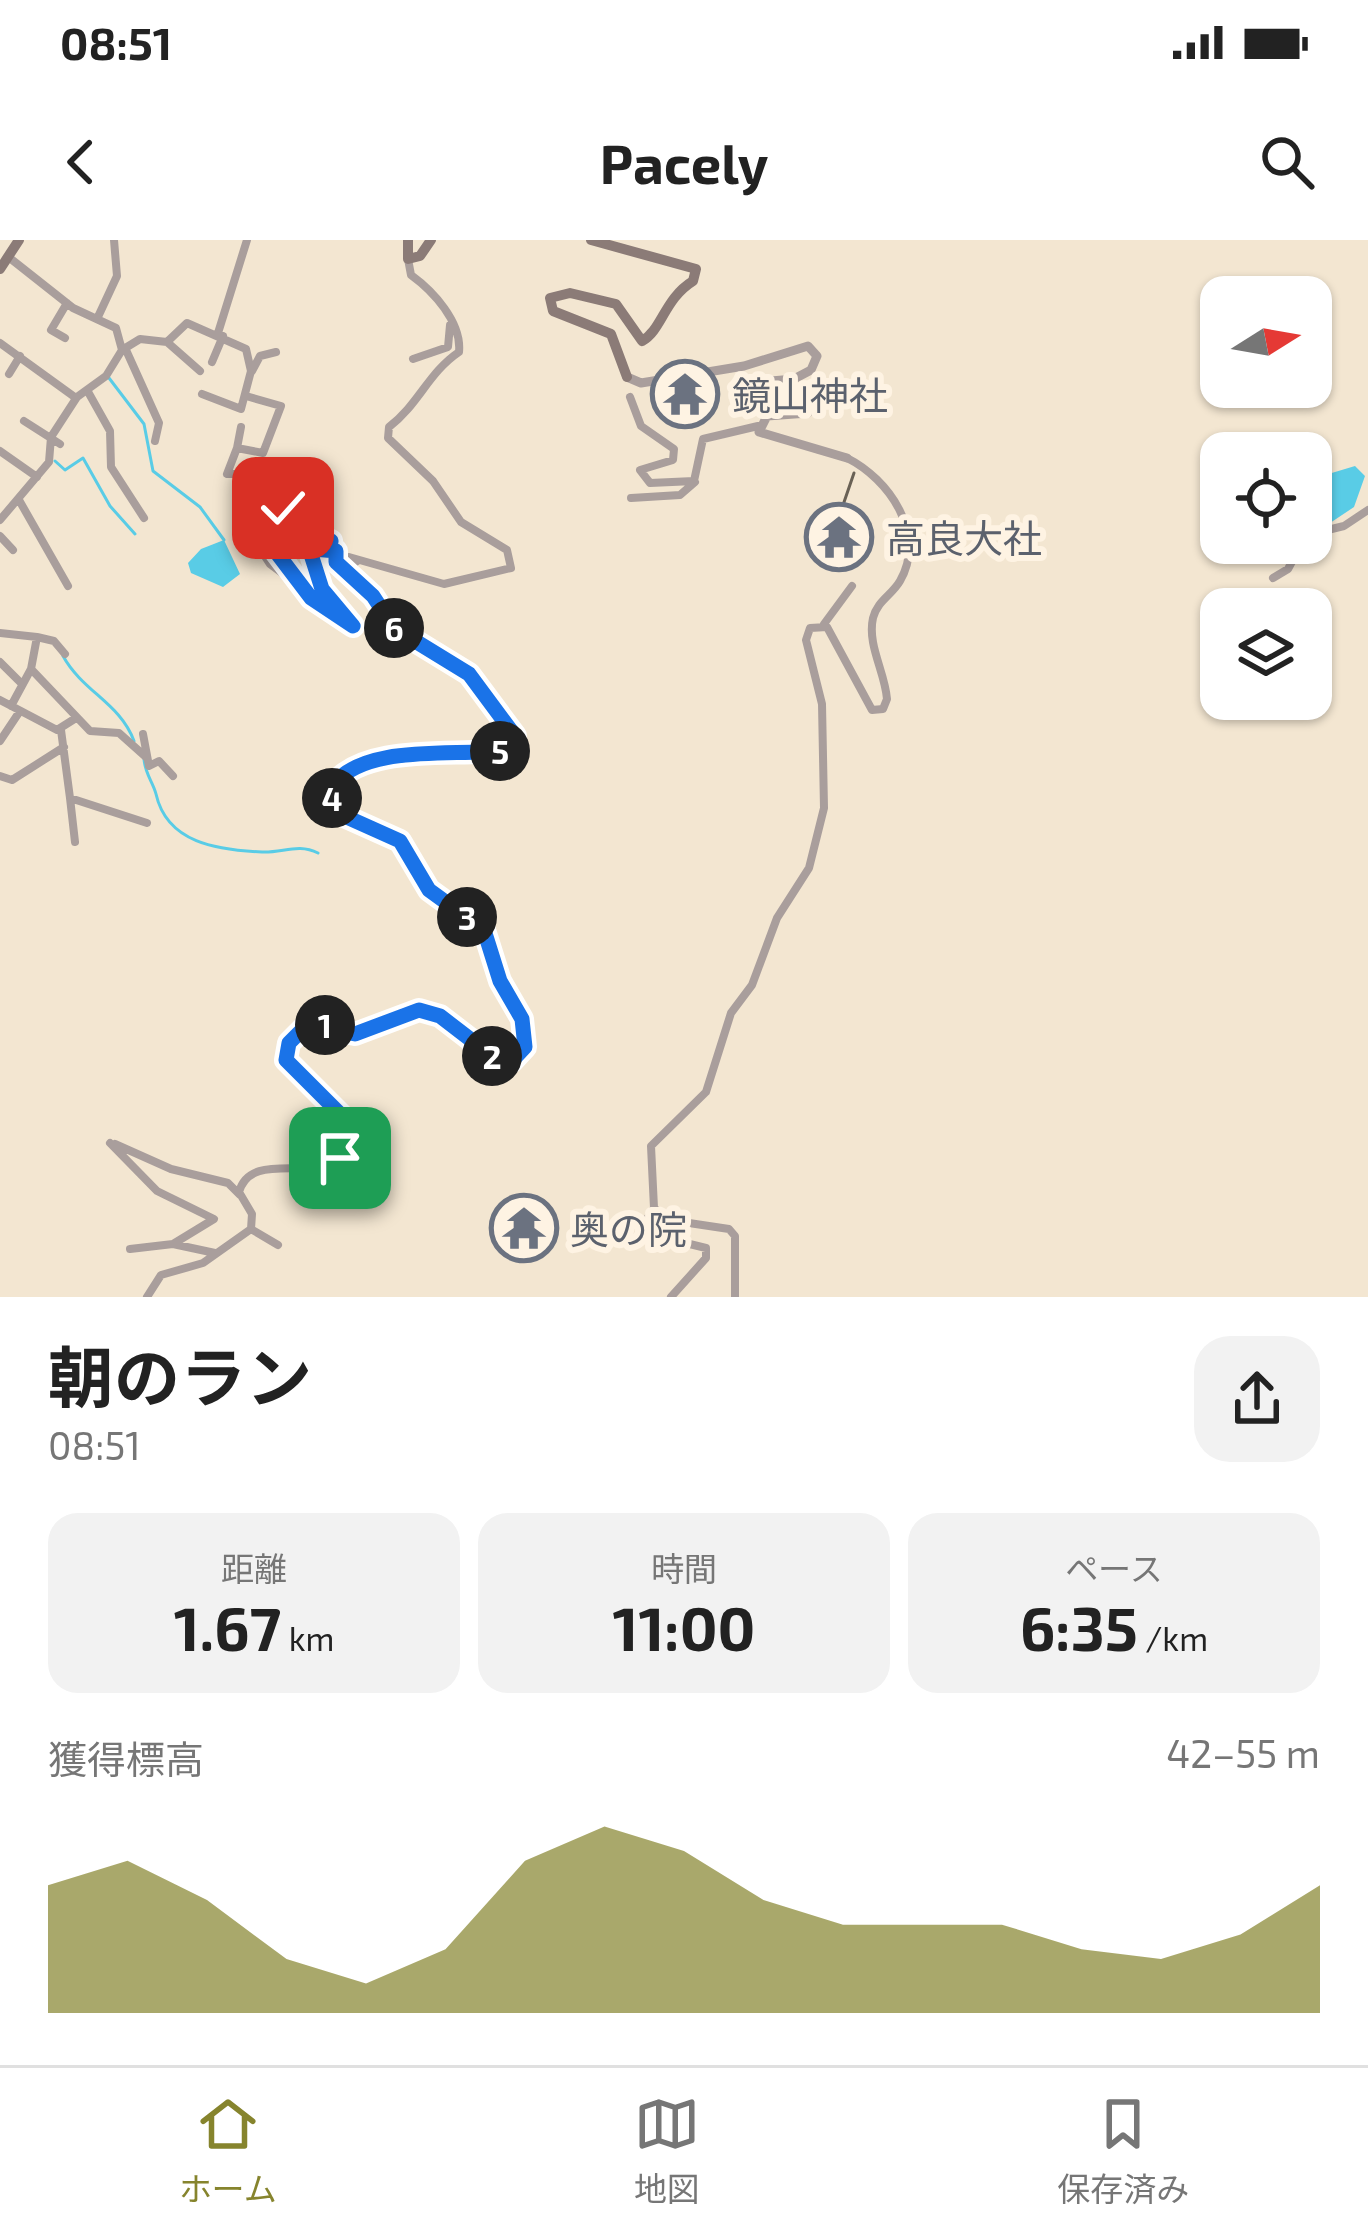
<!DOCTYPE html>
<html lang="ja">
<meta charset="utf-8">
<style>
:root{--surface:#fff;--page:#f2f2f2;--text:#222;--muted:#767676;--line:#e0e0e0;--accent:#86842d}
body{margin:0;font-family:"Exo 2","Noto Sans JP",sans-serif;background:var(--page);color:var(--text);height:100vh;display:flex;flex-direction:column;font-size:45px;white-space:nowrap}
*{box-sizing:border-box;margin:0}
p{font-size:39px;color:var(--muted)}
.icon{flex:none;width:66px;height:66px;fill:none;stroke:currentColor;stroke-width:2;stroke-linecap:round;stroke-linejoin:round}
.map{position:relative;height:1057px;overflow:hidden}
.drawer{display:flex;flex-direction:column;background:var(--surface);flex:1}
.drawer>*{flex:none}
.needle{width:78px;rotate:79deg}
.fabs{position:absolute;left:1200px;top:36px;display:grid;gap:24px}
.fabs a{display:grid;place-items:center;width:132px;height:132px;border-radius:24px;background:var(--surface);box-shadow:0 3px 9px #0004;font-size:60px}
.pin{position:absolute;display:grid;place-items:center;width:102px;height:102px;color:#fff;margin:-51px;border-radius:24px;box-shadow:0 6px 18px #0006}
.km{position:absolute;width:60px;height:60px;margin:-30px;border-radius:50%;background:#222;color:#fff;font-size:33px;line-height:60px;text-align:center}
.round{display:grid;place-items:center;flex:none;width:126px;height:126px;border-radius:36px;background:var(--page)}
.head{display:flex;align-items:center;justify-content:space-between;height:204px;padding:0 48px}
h1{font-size:66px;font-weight:700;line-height:90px}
.figures{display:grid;grid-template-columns:repeat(3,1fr);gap:18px;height:204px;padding:12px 48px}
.figures div{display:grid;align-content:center;border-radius:30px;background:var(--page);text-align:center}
.figures b{font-size:60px;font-weight:700}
.figures small{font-size:33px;font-weight:400}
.figures p{font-size:33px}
.chart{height:336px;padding:24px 48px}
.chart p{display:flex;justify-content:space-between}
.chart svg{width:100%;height:216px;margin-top:12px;fill:var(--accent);opacity:.7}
.status{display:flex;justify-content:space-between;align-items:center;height:84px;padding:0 60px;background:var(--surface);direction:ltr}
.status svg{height:33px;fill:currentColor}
header{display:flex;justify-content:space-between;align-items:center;height:156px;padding:0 48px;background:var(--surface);font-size:54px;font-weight:700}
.tabs{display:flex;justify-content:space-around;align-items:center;height:168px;border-top:3px solid var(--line);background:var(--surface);font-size:33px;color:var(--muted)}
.tabs a{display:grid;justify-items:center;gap:6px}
.tabs .on{color:var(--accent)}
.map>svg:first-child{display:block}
.water{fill:#59cce6}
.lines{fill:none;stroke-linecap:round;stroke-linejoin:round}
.stream{stroke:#59cce6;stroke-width:3}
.minor{stroke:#a99e9c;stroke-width:8}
.tertiary{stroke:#a99e9c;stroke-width:9}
.secondary{stroke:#8b7b77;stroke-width:10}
.tram{stroke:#696155;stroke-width:3}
.route-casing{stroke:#fff;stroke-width:24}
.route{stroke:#1a73e8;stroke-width:15}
.labels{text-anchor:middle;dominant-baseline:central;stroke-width:12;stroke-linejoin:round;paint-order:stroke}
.worship-label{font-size:39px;fill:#5b616d;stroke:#fef3e3;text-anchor:start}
</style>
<div class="status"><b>08:51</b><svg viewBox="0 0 49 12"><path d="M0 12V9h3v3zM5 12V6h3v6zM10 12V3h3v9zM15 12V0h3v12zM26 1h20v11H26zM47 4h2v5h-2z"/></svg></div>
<header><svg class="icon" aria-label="back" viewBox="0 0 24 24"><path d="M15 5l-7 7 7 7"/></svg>Pacely<svg class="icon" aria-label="search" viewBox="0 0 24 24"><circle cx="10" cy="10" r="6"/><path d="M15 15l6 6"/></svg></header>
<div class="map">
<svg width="1368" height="1057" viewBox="0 0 1368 1057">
<rect width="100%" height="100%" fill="#f3e6d1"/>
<path class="water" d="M1355,226L1365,236L1354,267L1330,283L1317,264L1325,235Z
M224,300L240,334L223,347L191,333L188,323L201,309Z"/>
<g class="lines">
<path class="stream" d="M109,138L144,184L153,231L200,267L224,300
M55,221L65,230L83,218L110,266L135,294
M63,416C83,452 120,463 134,501
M144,519C145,534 153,542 156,554C167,603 217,610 262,612C283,613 298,603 318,613"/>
<path class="minor" d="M11,19L73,68L116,88L122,110
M97,79L117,36L114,0
M218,93L247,0
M65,98L51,90L67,63
M167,102L200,131
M0,103L76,158
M126,110L159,183L155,201
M413,119L448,107L450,85
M212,122L223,96
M252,131L260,116L276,112
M9,134L20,116
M87,150L110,191L111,227L144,278
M246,156L281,166L263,213L237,208L227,234H260
M630,157L641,186L674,209L673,220L640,230L650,243L694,241L703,199L758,186
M24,181L60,204
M237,208L241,187
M0,211L37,237
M631,258L680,255L695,242
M19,260L68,346
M0,280L49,222L51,197L77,157L106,136L122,110L140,99L167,102L187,83L246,109L251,131L241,169L202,154
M242,281L270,324L353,386L322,349L307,306L331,301L314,309L336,311V321L349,317L444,344L511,328L507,310L461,282L433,241L388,198L389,187C419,164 428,133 459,112C462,82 433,51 411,35L408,19
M1311,294L1344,286L1368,270
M0,296L13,310
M256,306L264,285L293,265L270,304L300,340
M1273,338L1288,329L1302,303
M824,384L852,346
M0,393L37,397L31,429L90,491L119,493L147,518
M37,397L54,401L65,414
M0,422L22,444
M0,460L57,490L76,478
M11,466L31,429
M61,490L70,558L147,583
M143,494L149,526L159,521L173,536
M0,501L20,471
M0,536L12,540L64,507
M70,558L75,602
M110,903L157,951L214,979L173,1004
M115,904L171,929L228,943L240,955
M654,968L647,979L665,998L706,1008V1018L671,1057
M251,989L278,1005
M130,1009L173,1004L215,1013
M147,1057L161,1035L203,1023L251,989L252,974L239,952C251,910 312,942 340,918L347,881L288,827C271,761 343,799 367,792C393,785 408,763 437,775C466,787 482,822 517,820L525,807L522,779L500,741L484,690L429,650L400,601L352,583L333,561L338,537L386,518L505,510L515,496L469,435L394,388L373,357L349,335L348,326L356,322
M735,1057V996L729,989L669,980L654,968L651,906L706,852L731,773L752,745L777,678L809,628L824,568L822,464L806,400L810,388L827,387L872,470L883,469L887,459C885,432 867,405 873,378C877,361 892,355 900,341C927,294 889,239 847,218"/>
<path class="tertiary" d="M627,137L641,143L744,126L808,106L817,116L811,130L794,139L747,143L736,154L744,162L805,158L808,173L767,176L759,192L847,218"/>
<path class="secondary" d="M408,0V19L420,16L431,0
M591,0L696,29L693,41C664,59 662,90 642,101L616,64L570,53L550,58L553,71L611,94L627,137
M0,29L19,0"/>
<path class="tram" d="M842,268L854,233"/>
</g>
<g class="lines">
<g class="route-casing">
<path id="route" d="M283,268L293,265L270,304L311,358L353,386L322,349L308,305L331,301L314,309L336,311V322L373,356L394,388L469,434L515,496L505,510C456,517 367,503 334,544L333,561L342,575L400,601L429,650L484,690L500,741L522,779L525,807L512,821L492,816L440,776L419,770L355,794L307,785L289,803L286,820L347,881L340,918"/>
</g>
<use href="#route" class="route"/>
</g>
<defs>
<g id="temple-ring" transform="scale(3.45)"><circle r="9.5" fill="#fef3e3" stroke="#6b7280" stroke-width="1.5"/><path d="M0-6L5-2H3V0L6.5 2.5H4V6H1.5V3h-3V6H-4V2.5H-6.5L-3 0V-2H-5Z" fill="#6b7280"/></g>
</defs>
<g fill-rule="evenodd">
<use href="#temple-ring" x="685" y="154"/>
<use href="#temple-ring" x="839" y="297"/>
<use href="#temple-ring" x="524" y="988"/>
</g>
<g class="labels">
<g class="worship-label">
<text x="732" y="154">鏡山神社</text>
<text x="886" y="297">高良大社</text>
<text x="570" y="988">奥の院</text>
</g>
</g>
</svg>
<div class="fabs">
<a><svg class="needle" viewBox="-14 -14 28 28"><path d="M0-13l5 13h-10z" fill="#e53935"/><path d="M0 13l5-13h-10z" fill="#767676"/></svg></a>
<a><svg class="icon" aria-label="locate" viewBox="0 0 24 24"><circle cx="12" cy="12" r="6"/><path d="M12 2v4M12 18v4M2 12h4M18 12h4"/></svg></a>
<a><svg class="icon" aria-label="layers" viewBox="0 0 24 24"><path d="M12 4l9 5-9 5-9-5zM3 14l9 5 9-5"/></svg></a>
</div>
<div class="pin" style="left:340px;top:918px;background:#1e9e55"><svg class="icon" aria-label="arrive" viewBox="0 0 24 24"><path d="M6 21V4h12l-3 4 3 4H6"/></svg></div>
<div class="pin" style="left:283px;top:268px;background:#d93025"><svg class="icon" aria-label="check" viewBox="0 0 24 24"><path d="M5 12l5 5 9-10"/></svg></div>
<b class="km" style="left:325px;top:785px">1</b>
<b class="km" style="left:492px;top:816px">2</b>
<b class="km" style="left:467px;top:677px">3</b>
<b class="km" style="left:332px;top:558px">4</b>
<b class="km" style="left:500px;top:511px">5</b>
<b class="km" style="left:394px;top:388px">6</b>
</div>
<section class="drawer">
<div class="head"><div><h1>朝のラン</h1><p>08:51</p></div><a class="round"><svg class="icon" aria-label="share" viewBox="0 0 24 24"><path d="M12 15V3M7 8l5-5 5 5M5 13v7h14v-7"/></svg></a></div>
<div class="figures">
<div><p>距離</p><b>1.67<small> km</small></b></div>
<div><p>時間</p><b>11:00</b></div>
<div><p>ペース</p><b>6:35<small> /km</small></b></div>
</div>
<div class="chart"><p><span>獲得標高</span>42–55 m</p>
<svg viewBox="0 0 160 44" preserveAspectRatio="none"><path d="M0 44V18L10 13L20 21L30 33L40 38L50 31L60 13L70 6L80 11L90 21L100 26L110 26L120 26L130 31L140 33L150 28L160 18V44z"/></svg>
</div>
</section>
<nav class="tabs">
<a class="on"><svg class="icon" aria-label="home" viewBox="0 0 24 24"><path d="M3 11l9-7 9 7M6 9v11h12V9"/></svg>ホーム</a>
<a><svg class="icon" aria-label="map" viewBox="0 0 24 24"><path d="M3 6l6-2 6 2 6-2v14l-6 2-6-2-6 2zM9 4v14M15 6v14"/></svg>地図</a>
<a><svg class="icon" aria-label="saved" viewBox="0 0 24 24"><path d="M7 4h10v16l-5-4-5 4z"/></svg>保存済み</a>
</nav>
